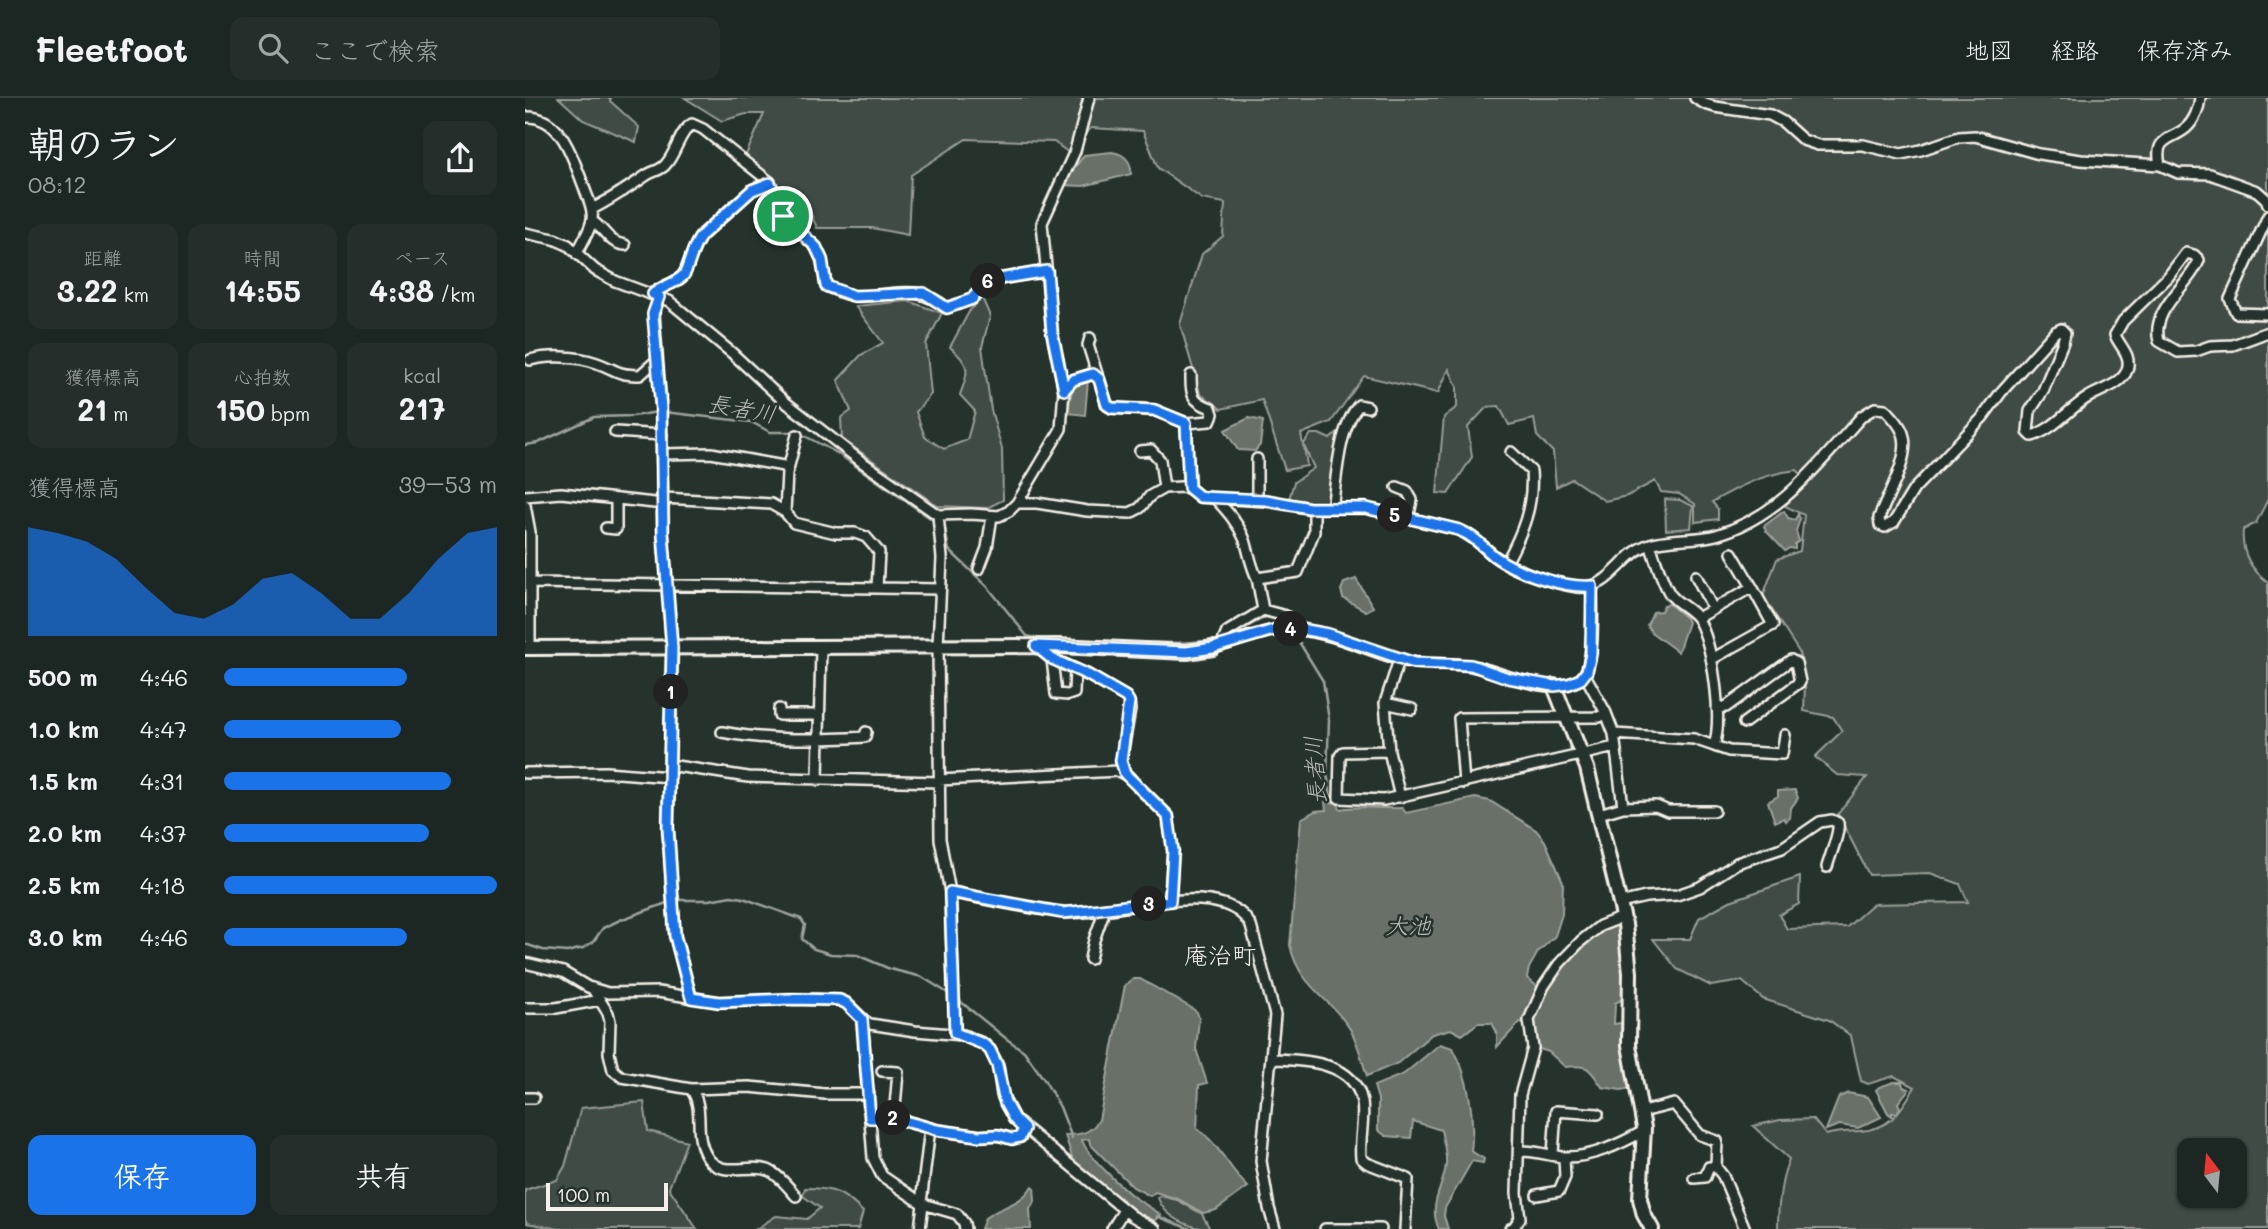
<!DOCTYPE html>
<html lang="ja">
<meta charset="utf-8">
<style>
:root{--surface:#1c2622;--page:#252e2a;--text:#f1f3f6;--muted:#a0a5a5;--line:#3a4340;--accent:#1a73e8}
body{margin:0;font-family:Mali,"Klee One",sans-serif;background:var(--page);color:var(--text);height:100vh;display:flex;flex-direction:column;font-size:26px;white-space:nowrap}
*{box-sizing:border-box;margin:0}
p{font-size:23px;color:var(--muted)}
.icon{flex:none;width:38px;height:38px;fill:none;stroke:currentColor;stroke-width:2;stroke-linecap:round;stroke-linejoin:round}
.map{position:relative;flex:1;overflow:hidden}
.panel{display:flex;flex-direction:column;background:var(--surface);width:525px}
.panel>*{flex:none}
.needle{width:46px;rotate:344deg}
.buttons{position:absolute;left:1652px;top:1040px;display:grid;gap:14px}
.buttons a{display:grid;place-items:center;width:70px;height:70px;border-radius:14px;background:var(--surface);box-shadow:0 2px 5px #0004,0 0 0 2px var(--line);font-size:35px}
.scale{position:absolute;left:21px;bottom:18px;width:122px;box-sizing:border-box;padding-left:7px;border:4px solid #f4f1e8;border-top:0;font-size:19px;line-height:24px;white-space:nowrap;color:#f4f1e8;-webkit-text-stroke:5px #26332d;paint-order:stroke}
.pin{position:absolute;display:grid;place-items:center;width:60px;height:60px;color:#fff;margin:-30px;border:4px solid #fff;border-radius:50%;box-shadow:0 2px 7px #0007}
.km{position:absolute;width:35px;height:35px;margin:-18px;border-radius:50%;background:#222;color:#fff;font-size:19px;line-height:35px;text-align:center}
.round{display:grid;place-items:center;flex:none;width:74px;height:74px;border-radius:14px;background:var(--page)}
.headline{display:flex;align-items:center;justify-content:space-between;height:119px;padding:0 28px}
h1{font-size:38px;font-weight:800;line-height:52px}
.stats{display:grid;grid-template-columns:repeat(3,1fr);gap:10px;height:119px;padding:7px 28px}
.stats div{display:grid;align-content:center;border-radius:14px;background:var(--page);text-align:center}
.stats b{font-size:30px;font-weight:800}
.stats small{font-size:19px;font-weight:400}
.stats p{font-size:19px}
.chart{height:196px;padding:14px 28px}
.chart p{display:flex;justify-content:space-between}
.chart svg{width:100%;height:126px;margin-top:7px;fill:var(--accent);opacity:.7}
.primary-button{display:flex;gap:14px;margin-top:auto;padding:14px 28px}
.primary-button a{flex:1;height:80px;border-radius:14px;background:var(--accent);color:#fff;font-size:28px;font-weight:800;line-height:80px;text-align:center}
.primary-button a+a{background:var(--page);color:var(--text)}
ul{padding:0 28px;list-style:none;font-size:23px}
li{display:grid;grid-template-columns:112px 84px 1fr;align-items:center;height:52px}
li i{height:18px;border-radius:9px;background:var(--accent)}
header{display:flex;align-items:center;gap:42px;box-sizing:border-box;height:98px;padding:0 35px;background:var(--surface);border-bottom:2px solid var(--line)}
header strong{font-size:33px}
nav{display:flex;gap:38px;margin-inline-start:auto;font-size:24px}
.search{width:490px;height:63px;background:var(--page);display:flex;align-items:center;gap:18px;box-sizing:border-box;padding:0 24px;border-radius:14px;color:var(--muted);font-size:26px}
main{display:flex;flex:1;min-height:0}
.map>svg:first-child{display:block}
.green{fill:#414b45;stroke:#9a9e96;stroke-width:2;fill-rule:evenodd}
.water{fill:#676f68;stroke:#9fa39b;stroke-width:2}
.lines{fill:none;stroke-linecap:round;stroke-linejoin:round}
.stream{stroke:#9fa39b;stroke-width:2.5}
.street-casing{stroke:#f4f1e8;stroke-width:14}
.secondary-casing{stroke:#f4f1e8;stroke-width:18}
.street{stroke:#26332d;stroke-width:9}
.secondary{stroke:#26332d;stroke-width:12}
.route-casing{stroke:#fff;stroke-width:14}
.route{stroke:#1a73e8;stroke-width:9}
.labels{text-anchor:middle;dominant-baseline:central;stroke-width:5;stroke-linejoin:round;paint-order:stroke}
.water-label{font-size:23px;font-style:italic;fill:#bcbdb5;stroke:#26332d}
.quarter-label{font-size:24px;fill:#f4f1e8;stroke:#26332d}
</style>
<header>
<strong>Fleetfoot</strong>
<div class="search"><svg class="icon" aria-label="search" viewBox="0 0 24 24"><circle cx="10" cy="10" r="6"/><path d="M15 15l6 6"/></svg>ここで検索</div>
<nav><a>地図</a><a>経路</a><a>保存済み</a></nav>
</header>
<main>
<section class="panel">
<div class="headline"><div><h1>朝のラン</h1><p>08:12</p></div><a class="round"><svg class="icon" aria-label="share" viewBox="0 0 24 24"><path d="M12 15V3M7 8l5-5 5 5M5 13v7h14v-7"/></svg></a></div>
<div class="stats">
<div><p>距離</p><b>3.22<small> km</small></b></div>
<div><p>時間</p><b>14:55</b></div>
<div><p>ペース</p><b>4:38<small> /km</small></b></div>
</div>
<div class="stats">
<div><p>獲得標高</p><b>21<small> m</small></b></div>
<div><p>心拍数</p><b>150<small> bpm</small></b></div>
<div><p>kcal</p><b>217</b></div>
</div>
<div class="chart"><p><span>獲得標高</span>39–53 m</p>
<svg viewBox="0 0 160 44" preserveAspectRatio="none"><path d="M0 44V6L10 8L20 11L30 17L40 27L50 36L60 38L70 33L80 24L90 22L100 29L110 38L120 38L130 29L140 17L150 8L160 6V44z"/></svg>
</div>
<ul>
<li><b>500 m</b>4:46<i style="width:67%"></i></li>
<li><b>1.0 km</b>4:47<i style="width:65%"></i></li>
<li><b>1.5 km</b>4:31<i style="width:83%"></i></li>
<li><b>2.0 km</b>4:37<i style="width:75%"></i></li>
<li><b>2.5 km</b>4:18<i style="width:100%"></i></li>
<li><b>3.0 km</b>4:46<i style="width:67%"></i></li>
</ul>
<div class="primary-button"><a>保存</a><a>共有</a></div>
</section>
<div class="map">
<svg width="1743" height="1131" viewBox="0 0 1743 1131">
<rect width="100%" height="100%" fill="#26332d"/>
<filter id="ink" filterUnits="userSpaceOnUse"><feTurbulence type="fractalNoise" baseFrequency=".0143" numOctaves="2"/><feDisplacementMap in="SourceGraphic" scale="14" xChannelSelector="R" yChannelSelector="G"/><feConvolveMatrix kernelMatrix="1 2 1 2 8 2 1 2 1" color-interpolation-filters="sRGB"/></filter>
<g filter="url(#ink)">
<path class="green" d="M34,0H86L85,3L114,29L111,44L58,22Z
M160,0H1743V401L1731,425L1718,432C1716,454 1725,471 1743,484V1131H1253C1253,1107 1255,1084 1264,1061L1228,1028L1255,1022L1288,1021L1301,1037C1313,1033 1322,1034 1335,1033C1366,1031 1375,1013 1390,989L1369,978L1343,986L1336,983L1326,938L1304,922L1238,901L1217,883L1186,888L1152,871L1128,841H1165L1174,820L1205,803L1275,779L1274,806L1254,817L1262,831L1322,829L1348,806L1443,804L1435,786L1405,775L1344,777L1313,716L1342,679L1312,677L1290,659L1317,633L1308,619L1279,613L1280,588L1274,554L1238,498L1252,461L1275,453L1279,417L1260,408L1283,383L1272,372C1240,375 1215,388 1187,404L1193,411V421L1170,424V406L1154,396L1136,394L1130,383L1102,398L1080,403L1047,381L1031,389L1028,354L1012,338L1009,321L984,327L974,308L962,309L943,329L947,359L923,396L912,395L919,319L932,309V288L924,271L913,295L839,278L806,324L776,336L778,347L786,336H794L805,341L813,334L805,404L787,407L764,401L769,384L789,370L779,348L782,368L760,372L737,302L696,311L675,295L655,226L677,156L698,138L700,105L677,101L633,70L618,33L566,30L544,55L529,44L441,41L386,77L383,137L347,130H292L278,97L253,89L220,59L239,16H221L197,23ZM1664,1052H1710V1097H1664Z
M457,200L465,218L457,249L466,312L477,351L478,402L462,410L413,408L317,341L316,320L326,313L313,282L336,257L358,245L330,208L383,203L417,215L401,246L406,296L391,314L400,339L419,351L442,342L450,313L435,297C444,272 446,267 425,249L445,212Z
M1140,401L1155,402L1168,408L1166,430L1141,432Z
M119,1004L123,1033L162,1043L144,1090L172,1131H34L2,1125L0,1121V1092L32,1082L40,1068L56,1010Z
M280,1090C308,1090 318,1094 338,1114L333,1131H231L251,1118L282,1121L295,1110L278,1098Z
M635,1098L652,1102L677,1116L685,1131C666,1131 639,1119 633,1100Z"/>
<path class="water" d="M587,54C599,56 607,63 606,76L558,88L538,87C543,76 552,68 559,57Z
M558,281L563,282L560,317L542,315L548,288Z
M724,320L738,323L735,347L730,353L713,352L700,332Z
M1259,413L1263,420L1270,422L1273,416L1275,421L1271,433L1274,443L1270,446V451L1264,450L1260,453L1241,433L1239,428Z
M831,481L848,509L841,513L818,500L816,492L819,485Z
M1144,506L1161,520L1163,524L1153,554L1126,534L1122,527L1128,514L1136,513L1139,507Z
M1270,692L1273,700L1266,710L1265,720L1261,723L1259,720L1250,724L1243,704L1253,698V693Z
M950,700L965,703L1011,732L1020,743L1038,784L1037,816L1030,838L1013,854L1004,870L1002,880L1014,890L1000,925L995,924L972,949V935L967,925H953L937,937L926,931L907,936L873,965L842,978C837,963 833,944 825,931C804,898 774,889 765,847L776,721L790,713L801,712L800,704L812,703L815,711C836,707 856,711 877,710L881,715Z
M1091,825C1103,846 1099,878 1098,901L1090,905L1089,926L1096,925L1101,965L1107,990L1096,992L1077,989C1064,970 1064,966 1040,969L1024,954L1011,950L1007,922L1017,899L1032,874L1073,833Z
M609,881H615L665,909L672,914L674,920L671,951L682,985L674,987L672,1031C694,1045 704,1071 723,1089L691,1112L678,1115L653,1101L630,1094L625,1098L608,1089L565,1046L564,1041L557,1042C561,1056 592,1085 604,1095C614,1104 626,1109 636,1117L630,1123L613,1115L549,1065L540,1037C556,1037 565,1035 574,1022L600,887Z
M915,946L928,950C944,979 950,1020 946,1053L959,1061L958,1065L947,1063L920,1110L919,1118L923,1131H914C902,1106 919,1090 921,1066C922,1055 918,1043 916,1032L888,1023L886,1040L861,1038L853,1032V1001L849,988L879,976Z
M1369,984H1377L1378,989L1384,991L1373,1005L1375,1010L1372,1015H1367V1018L1363,1015L1351,992L1354,989Z
M1323,995L1343,999L1356,1019L1333,1030L1314,1027L1301,1032L1314,999Z
M507,1088L509,1089L510,1103L505,1111L506,1131H456L460,1120C475,1108 497,1107 507,1088Z"/>
<g class="lines">
<path class="stream" d="M139,314L226,324L245,334H270
M276,336L312,355L408,422
M0,347L13,345L69,319L108,318L133,314
M420,431L424,452L462,488L502,538L515,541L591,544L654,545L696,542
M702,539L741,519L756,523
M771,539L798,583L804,622L802,676L807,705
M0,846L18,852L42,854L58,850L68,844L78,830L95,822L150,802H184L206,798L218,800L276,821L280,827L277,841L289,851L306,856L332,857L365,871L397,879L426,897
M431,900L483,942L499,953L520,983L535,1009L547,1040
M632,1118L665,1131
M994,1131H1000"/>
<g class="street-casing">
<path id="street" d="M1170,0L1180,6L1190,9L1245,17L1258,24L1278,42L1293,47H1338L1376,56L1396,52L1434,39L1450,38L1514,56L1556,62L1635,67L1653,75L1685,76L1732,93L1741,101L1743,106
M0,19C37,17 48,61 59,89C62,99 69,110 67,121C66,132 56,145 52,156
M1635,67C1629,39 1645,43 1661,30C1669,23 1674,11 1675,0
M67,111C87,101 104,89 122,77C128,73 137,72 141,66C151,55 155,33 167,26L178,31L245,84
M1743,118L1705,201L1711,215L1743,216
M67,123C81,132 83,145 100,147
M0,135L29,141L43,147L70,172L90,183L144,203L207,255L259,303L337,364L413,417L446,416L474,418L484,413L492,405H512L562,413L605,415L615,410L625,398L639,390L656,389L664,390L675,399L742,403L784,410H840L934,432C951,439 958,450 972,460C994,474 1026,485 1052,489C1085,493 1095,458 1122,447C1143,439 1169,443 1191,437C1255,419 1294,365 1337,318L1350,310L1360,311C1367,318 1377,328 1379,339C1384,362 1362,398 1354,420L1355,427L1360,429L1369,424L1389,391L1457,320L1477,293L1530,234L1536,231L1540,235L1538,244L1518,293L1505,313L1503,334L1507,338C1528,332 1544,311 1562,300C1574,292 1597,287 1602,272C1607,257 1595,249 1590,237L1598,223L1643,179L1661,155L1669,157L1674,162C1666,186 1625,211 1634,243L1653,254L1671,253L1685,248L1708,247L1743,234
M128,196C136,188 150,186 157,178C164,172 166,149 177,137L227,92L245,84L258,118L291,149L297,162L301,188C311,192 321,198 332,198C370,199 389,184 422,210L447,201L462,183L522,173
M134,199L129,216L136,311L138,435L147,550L143,730L150,838L166,899
M565,240L563,247L573,279
M5,262C25,257 52,258 72,265C92,272 91,277 115,277L132,262
M539,292L548,282L568,276L574,280L582,307L587,310L629,312L661,325L664,390
M661,325L685,323L688,316L686,310C666,303 666,296 666,277
M90,334L137,337
M615,353L626,352L635,362L639,390
M137,356L186,355L264,369
M872,389L882,393L887,402L883,421
M0,398L36,395L139,406
M139,400L246,406L260,414L269,425L311,435H330L341,439L354,454L352,490L415,491
M690,400C702,413 713,425 720,442C724,455 726,468 732,480
M732,402V361
M492,405L536,331L539,292L527,234L517,125L550,53L564,0
M0,407L5,434V550
M807,410C812,380 813,330 834,307L843,309
M260,414L262,375L272,337
M413,417L417,460L413,548L415,741L425,794L430,935
M81,430L91,431V402
M1207,455L1227,489
M981,465C997,436 1009,408 1006,373L986,354
M454,471L462,450L467,418
M1171,478L1188,511
M6,485L352,490
M738,512L732,480L773,474L789,434V410
M1173,520L1227,489L1248,527L1187,561
M511,548L527,561L563,577L601,599L604,604L605,612L596,663L600,676
M696,548L702,534L738,512L761,518L776,532
M688,550C717,542 745,528 776,532C810,536 840,551 873,561C897,569 922,563 947,568C977,573 1025,601 1055,581C1071,571 1067,508 1067,488
M527,561L531,596L543,597L549,595L550,571
M874,562L860,605L864,653L818,654L815,658L814,700L859,702L1090,649
M1060,577L1081,615L1089,636L1098,709
M860,605L887,611
M1192,610L1201,609L1266,562L1271,565L1275,584L1219,625
M254,611V617H294
M197,634C244,643 292,642 340,639L341,634
M1089,636L1169,641L1189,648C1198,620 1188,547 1173,521C1167,511 1152,506 1145,496C1137,484 1130,460 1125,446
M1189,648L1204,653L1257,656L1260,637
M864,653L875,699
M145,672L151,668L223,679L414,684
M0,675L81,674L145,679
M293,682L296,549
M414,682L593,673L602,677L643,718L648,753L645,803
M939,685L934,620L1074,619L1081,616
M1074,716L1098,709L1131,708L1143,713H1189
M425,794C462,801 500,810 537,814C586,820 698,775 726,828L750,917L736,1063L744,1110L750,1131
M1095,805L1121,799L1152,797L1175,789L1212,765L1257,750L1295,724L1307,722L1313,725C1315,734 1305,758 1302,769
M565,861L569,842L580,811
M0,865L38,874L63,889L83,895L133,894L194,904L266,901L314,902L321,905L340,923L345,926L390,933L438,937L459,946L465,952L473,967L477,997L489,1021L607,1118L630,1131
M67,890L83,915L85,923L84,955L88,972L97,979L166,991C181,1012 167,1035 182,1059C196,1081 223,1065 243,1072C253,1076 264,1090 271,1098
M0,910H31L75,902
M337,921L348,1060L357,1078L398,1106L432,1116L439,1125L440,1131
M746,961C779,962 830,963 837,1004C840,1022 834,1041 836,1060L842,1065L883,1081L880,1131
M357,973L373,974L369,1020
M166,991L224,989L300,996H344
M0,1000H9
M1117,1014L1149,1006L1175,1037L1192,1043L1191,1069L1198,1078L1220,1131
M345,1020H369L412,1032L454,1038L473,1037L487,1041L495,1039L499,1031
M994,1053C1011,1052 1023,1058 1039,1059C1067,1060 1095,1046 1119,1033
M1028,1056L1031,1013L1073,1016
M1169,1080L1180,1079L1184,1069H1191
M1012,1097L1034,1093L1040,1079L1039,1059
M396,1105L405,1030
M395,1131L398,1106
M587,1131L599,1112
M800,1131H856
M985,1131L989,1129L995,1120L992,1095L995,997L1008,950L1004,922L1019,888L1034,866L1056,843L1075,828L1098,819"/>
</g>
<g class="secondary-casing">
<path id="secondary" d="M0,550L533,548L662,554L688,550
M1029,588L1062,670L1100,826L1105,875L1104,947L1119,1030L1115,1101L1119,1117L1127,1131"/>
</g>
<use href="#street" class="street"/>
<use href="#secondary" class="secondary"/>
</g>
</g>
<g class="lines" filter="url(#ink)">
<g class="route-casing">
<path id="route" d="M245,85L258,118L291,149L297,162L301,188L329,198L399,195L422,210L447,201L462,183L522,173L527,234L539,292L548,282L568,276L574,281L582,307L587,310L629,312L661,325L664,390L675,399L741,402L784,410H841L934,432C949,438 957,448 969,458C992,475 1039,490 1067,488L1066,556L1062,573L1056,581L1044,586L1029,588L983,580L946,567L889,565L803,536L776,531H752L688,550L662,554L511,548L527,561L563,577L601,599L604,604L596,663L600,676L643,718L648,753L645,803L538,815L425,794L430,935L458,946L465,952L472,967L480,1005L489,1021L499,1031L495,1039L487,1041L473,1037L454,1038L412,1032L369,1020H345L337,921L321,905L314,902L266,901L194,904L166,900L150,838L143,730L147,550L138,435L136,311L128,216L134,199L128,196C137,188 150,186 158,178C164,172 166,149 177,137L227,92Z"/>
</g>
<use href="#route" class="route"/>
</g>
<g class="labels">
<g class="water-label">
<text transform="translate(217 310) rotate(10)">長者川</text>
<text transform="translate(789 672) rotate(-94)">長者川</text>
<text x="883" y="827">大池</text>
</g>
<g class="quarter-label">
<text x="695" y="856">庵治町</text>
</g>
</g>
</svg>
<div class="buttons">
<a><svg class="needle" viewBox="-14 -14 28 28"><path d="M0-13l5 13h-10z" fill="#e53935"/><path d="M0 13l5-13h-10z" fill="#a0a5a5"/></svg></a>
</div>
<div class="scale">100 m</div>
<div class="pin" style="left:258px;top:118px;background:#1e9e55"><svg class="icon" aria-label="arrive" viewBox="0 0 24 24"><path d="M6 21V4h12l-3 4 3 4H6"/></svg></div>
<b class="km" style="left:146px;top:594px">1</b>
<b class="km" style="left:368px;top:1020px">2</b>
<b class="km" style="left:624px;top:806px">3</b>
<b class="km" style="left:766px;top:531px">4</b>
<b class="km" style="left:870px;top:417px">5</b>
<b class="km" style="left:463px;top:183px">6</b>
</div>
</main>
